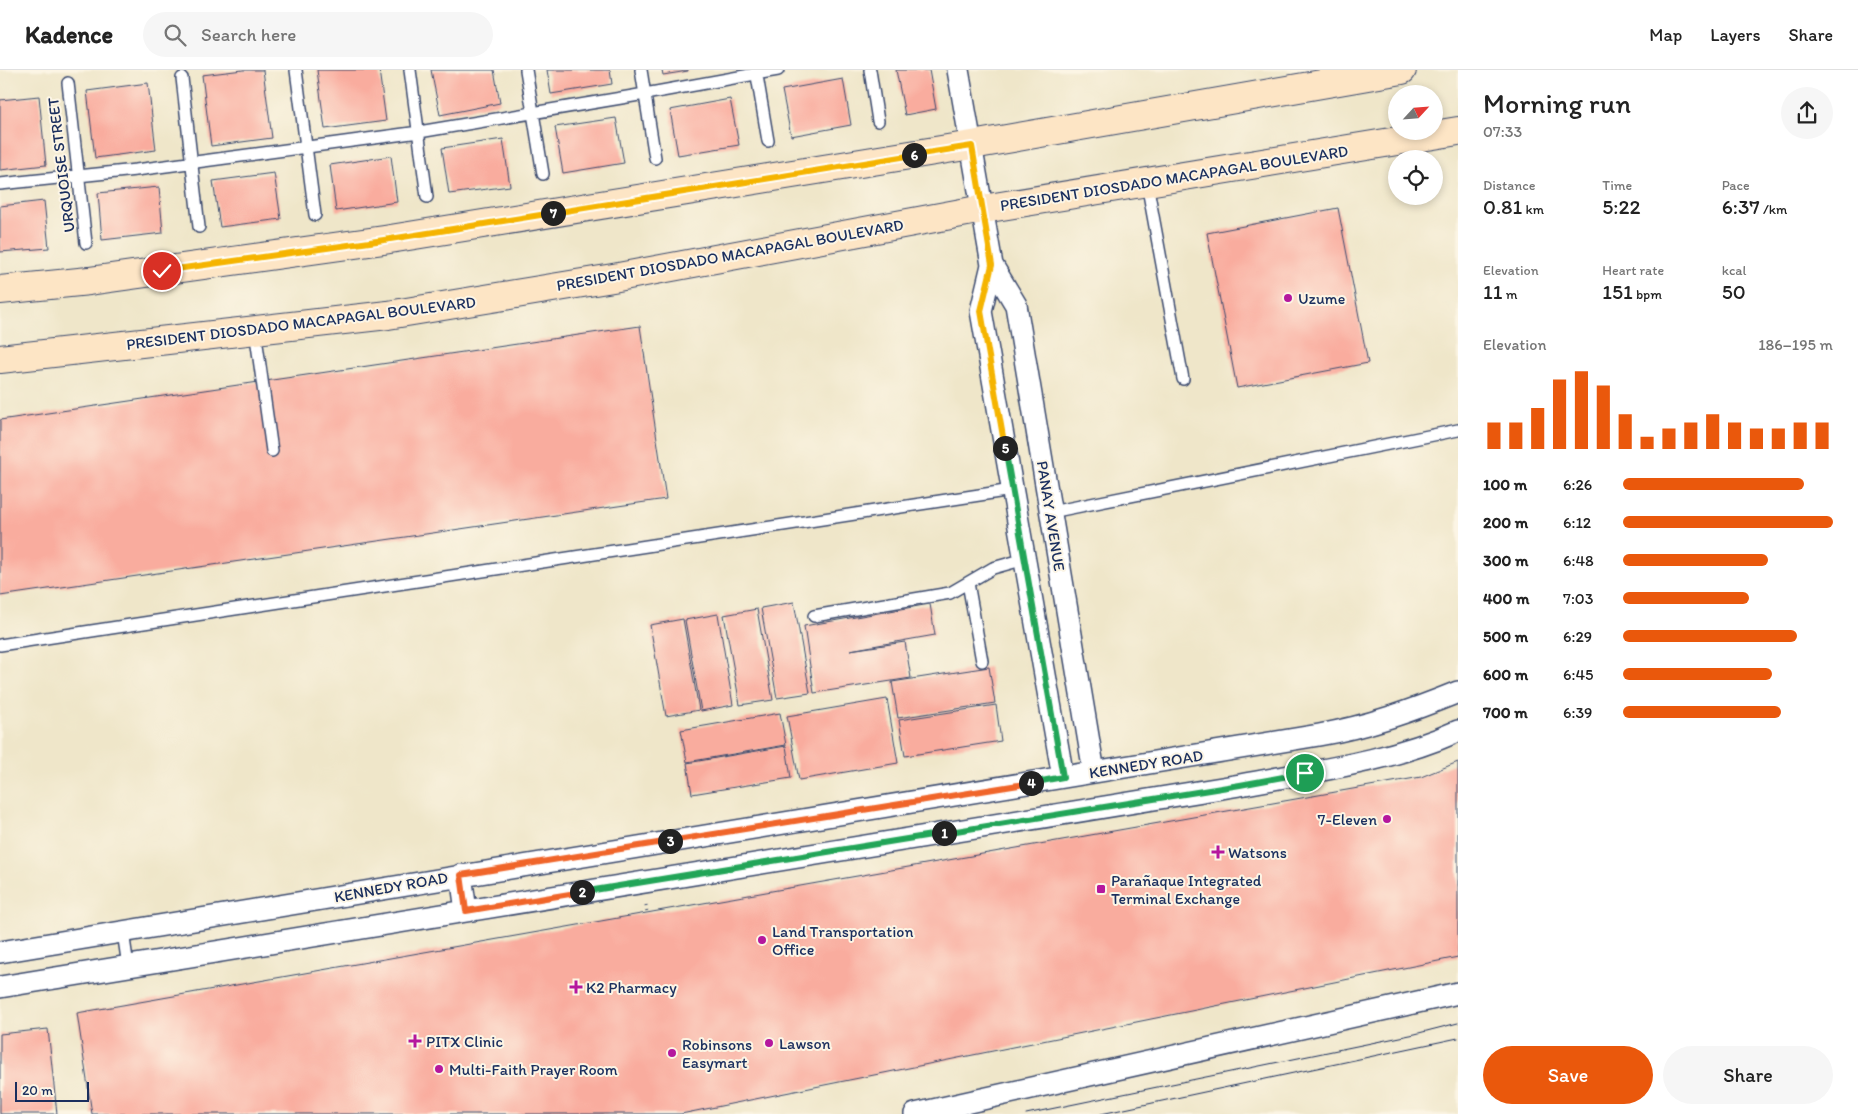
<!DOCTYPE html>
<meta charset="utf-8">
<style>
:root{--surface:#fff;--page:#f6f6f6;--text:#222;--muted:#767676;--line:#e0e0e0;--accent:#ea580c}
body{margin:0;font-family:Itim,sans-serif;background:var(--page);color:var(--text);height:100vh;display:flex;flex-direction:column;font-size:19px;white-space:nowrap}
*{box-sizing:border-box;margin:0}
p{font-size:16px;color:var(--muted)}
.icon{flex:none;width:28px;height:28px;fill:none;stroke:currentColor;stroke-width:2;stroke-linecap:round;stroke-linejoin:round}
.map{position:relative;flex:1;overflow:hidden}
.details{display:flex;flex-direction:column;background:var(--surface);width:400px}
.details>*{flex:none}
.needle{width:32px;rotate:64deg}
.tools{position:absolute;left:1388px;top:15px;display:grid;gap:10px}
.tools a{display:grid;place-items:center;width:55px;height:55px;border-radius:50%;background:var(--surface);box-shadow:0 2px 8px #0003;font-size:25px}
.scale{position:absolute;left:15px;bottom:12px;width:74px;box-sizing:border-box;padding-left:5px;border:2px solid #1b2f5e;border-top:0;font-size:14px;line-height:18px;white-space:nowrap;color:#1b2f5e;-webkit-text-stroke:4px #fcf5e5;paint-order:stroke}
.pin{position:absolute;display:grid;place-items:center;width:42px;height:42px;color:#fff;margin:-21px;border:2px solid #fff;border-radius:50%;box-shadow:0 1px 5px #0007}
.km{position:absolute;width:25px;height:25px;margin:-12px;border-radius:50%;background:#222;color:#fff;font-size:14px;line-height:25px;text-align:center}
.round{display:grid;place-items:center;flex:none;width:52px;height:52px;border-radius:26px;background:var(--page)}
.overview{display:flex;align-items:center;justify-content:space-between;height:85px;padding:0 25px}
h1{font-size:28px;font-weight:600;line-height:38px}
.stats{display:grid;grid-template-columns:repeat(3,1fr);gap:8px;height:85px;padding:5px 25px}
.stats div{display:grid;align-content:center}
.stats b{font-size:21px;font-weight:600}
.stats small{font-size:14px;font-weight:400}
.stats p{font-size:14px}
.chart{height:140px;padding:10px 25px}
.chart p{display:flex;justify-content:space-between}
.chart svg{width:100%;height:90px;margin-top:5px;stroke:var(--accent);stroke-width:6}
.button{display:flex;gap:10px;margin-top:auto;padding:10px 25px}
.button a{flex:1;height:58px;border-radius:30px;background:var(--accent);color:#fff;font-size:20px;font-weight:600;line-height:58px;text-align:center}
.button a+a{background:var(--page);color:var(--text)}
ul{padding:0 25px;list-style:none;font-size:16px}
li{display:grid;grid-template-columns:80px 60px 1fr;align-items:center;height:38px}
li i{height:12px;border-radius:6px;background:var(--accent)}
header{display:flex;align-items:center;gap:30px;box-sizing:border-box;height:70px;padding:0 25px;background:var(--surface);border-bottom:1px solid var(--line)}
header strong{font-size:24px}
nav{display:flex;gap:28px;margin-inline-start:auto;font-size:18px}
.search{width:350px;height:45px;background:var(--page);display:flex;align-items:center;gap:12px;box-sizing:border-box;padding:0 18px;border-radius:28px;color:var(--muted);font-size:19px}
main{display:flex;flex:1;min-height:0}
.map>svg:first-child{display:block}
.building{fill:#f9ac9e}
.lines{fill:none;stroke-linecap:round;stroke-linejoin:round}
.lane-casing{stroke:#3b4a6e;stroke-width:14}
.street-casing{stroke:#3b4a6e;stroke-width:24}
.secondary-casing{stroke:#3b4a6e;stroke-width:30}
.path{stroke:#3b4a6e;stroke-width:3;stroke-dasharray:1 4;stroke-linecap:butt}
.lane{stroke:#fff;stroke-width:11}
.street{stroke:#fff;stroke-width:21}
.secondary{stroke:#fde5c5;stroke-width:28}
.tram{stroke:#1b2f5e;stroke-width:1}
.split-1-casing{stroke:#fff;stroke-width:10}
.split-2-casing{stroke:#fff;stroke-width:10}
.split-3-casing{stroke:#fff;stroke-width:10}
.split-4-casing{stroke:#fff;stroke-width:10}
.split-5-casing{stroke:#fff;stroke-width:10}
.split-6-casing{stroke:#fff;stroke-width:10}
.split-7-casing{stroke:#fff;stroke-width:10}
.split-8-casing{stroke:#fff;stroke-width:10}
.split-1{stroke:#22a559;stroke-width:6}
.split-2{stroke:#22a559;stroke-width:6}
.split-3{stroke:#f0652b;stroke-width:6}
.split-4{stroke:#f0652b;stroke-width:6}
.split-5{stroke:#22a559;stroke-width:6}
.split-6{stroke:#f5b400;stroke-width:6}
.split-7{stroke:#f5b400;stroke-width:6}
.split-8{stroke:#f5b400;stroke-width:6}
.poi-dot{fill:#b5179e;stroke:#fcf5e5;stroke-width:2}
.labels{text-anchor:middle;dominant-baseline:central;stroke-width:4;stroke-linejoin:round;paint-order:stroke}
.street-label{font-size:16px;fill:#1b2f5e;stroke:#fcf5e5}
.poi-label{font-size:16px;fill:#1b2f5e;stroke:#fcf5e5;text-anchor:start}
</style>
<header>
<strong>Kadence</strong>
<div class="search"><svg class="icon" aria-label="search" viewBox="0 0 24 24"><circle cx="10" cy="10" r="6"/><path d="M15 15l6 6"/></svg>Search here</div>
<nav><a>Map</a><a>Layers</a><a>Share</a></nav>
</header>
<main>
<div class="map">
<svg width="1458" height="1044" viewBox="0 0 1458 1044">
<rect width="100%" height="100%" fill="#fcf5e5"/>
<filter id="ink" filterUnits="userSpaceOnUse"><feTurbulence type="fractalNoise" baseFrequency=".02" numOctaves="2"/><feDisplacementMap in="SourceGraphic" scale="10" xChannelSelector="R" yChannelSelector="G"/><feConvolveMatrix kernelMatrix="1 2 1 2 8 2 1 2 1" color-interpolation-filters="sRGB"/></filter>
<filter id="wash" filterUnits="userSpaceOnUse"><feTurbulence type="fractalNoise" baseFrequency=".0096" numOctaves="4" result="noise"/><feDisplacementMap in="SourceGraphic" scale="20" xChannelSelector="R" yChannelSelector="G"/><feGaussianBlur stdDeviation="1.12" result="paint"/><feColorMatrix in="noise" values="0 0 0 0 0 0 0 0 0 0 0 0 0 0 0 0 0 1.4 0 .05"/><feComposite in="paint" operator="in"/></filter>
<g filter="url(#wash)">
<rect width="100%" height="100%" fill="#efe6c9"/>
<g id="blocks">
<path class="building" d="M243,0H263L272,68L211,76L202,5Z
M317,0H379L386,51L325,59Z
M431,0H494L500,33L440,45Z
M547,0H610L612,14L551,24Z
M662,0H688V1L663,5Z
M896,0H929L936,39L905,45Z
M843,9L851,55L791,66L782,20Z
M148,13L156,80L95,88L87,21Z
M39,26L46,95L0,100V30Z
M730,29L739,75L678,85L670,40Z
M616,48L624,93L563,103L555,57Z
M503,69L510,116L449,124L442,78Z
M391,86L397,132L336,141L330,95Z
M274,103L281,149L220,157L213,111Z
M159,117L163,163L102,170L98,123Z
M44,131L49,178L0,182V136Z
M1338,138L1368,293L1237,318L1207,163Z
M640,256L666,429L0,526V350Z
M794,532L810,623L777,628L761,538Z
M930,534L935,565L850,580L905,572L911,608L814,623L804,556Z
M757,539L773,630L740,635L724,545Z
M718,544L733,635L701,641L685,550Z
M683,549L699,640L666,646L650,555Z
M989,597L995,633L898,648L892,612Z
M887,629L898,693L799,710L787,646Z
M996,635L1001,671L905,686L899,650Z
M780,643L786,675L687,692L681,660Z
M786,676L791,708L692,724L687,693Z
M1458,692V887L681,1044H92L77,943L1421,707Z
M48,959L57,1044H0V964Z"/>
</g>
</g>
<g filter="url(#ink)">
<use href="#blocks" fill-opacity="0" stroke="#3b4a6e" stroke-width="1"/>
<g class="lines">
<g class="lane-casing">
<path id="lane" d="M296,0L315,145
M410,0L427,127
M526,0L543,104
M641,0L655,88
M756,0L768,71
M870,0L878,51
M182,8L199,157
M68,13L86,173
M1147,113L1183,309
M0,114L136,100L419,62L645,24L778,0
M255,260L272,381
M1051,442L1458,360
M968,513L982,591
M814,546L950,523L993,498L1025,489
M0,575L1012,420
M123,862L128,896"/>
</g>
<g class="street-casing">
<path id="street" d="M958,0L992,195L1016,235L1094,702
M992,195L981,241L1063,707
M461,805L466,841
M0,882L1319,665C1369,656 1411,641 1458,622
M0,917L1240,715C1314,701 1389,692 1458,661
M915,1044L1458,923"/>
</g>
<g class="secondary-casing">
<path id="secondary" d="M0,220L89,211L384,170L972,75L1402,0
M0,289L388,245L613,208L983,139L1458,61"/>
</g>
<path class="path" d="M646,835L647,843"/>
<use href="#lane" class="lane"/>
<use href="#street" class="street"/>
<use href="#secondary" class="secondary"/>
<path class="tram" d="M1026,1044L1415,964L1458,953
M1101,1044L1458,968"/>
</g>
</g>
<g class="lines" filter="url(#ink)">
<g class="split-1-casing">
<path id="split-1" d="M944,763L1240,715L1305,703"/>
</g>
<g class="split-2-casing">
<path id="split-2" d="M582,822L944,763"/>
</g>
<g class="split-3-casing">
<path id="split-3" d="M582,822L466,841L461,805L670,771"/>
</g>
<g class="split-4-casing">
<path id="split-4" d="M670,771L1031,713"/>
</g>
<g class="split-5-casing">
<path id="split-5" d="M1005,378L1063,707L1031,713"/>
</g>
<g class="split-6-casing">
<path id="split-6" d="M914,85L972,76L992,195L981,241L1005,378"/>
</g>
<g class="split-7-casing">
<path id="split-7" d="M553,143L914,85"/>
</g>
<g class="split-8-casing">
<path id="split-8" d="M162,201L384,170L553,143"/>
</g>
<use href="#split-1" class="split-1"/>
<use href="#split-2" class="split-2"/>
<use href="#split-3" class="split-3"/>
<use href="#split-4" class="split-4"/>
<use href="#split-5" class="split-5"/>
<use href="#split-6" class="split-6"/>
<use href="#split-7" class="split-7"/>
<use href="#split-8" class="split-8"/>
</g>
<g class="poi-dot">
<circle cx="1288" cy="228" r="5"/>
<circle cx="1387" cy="749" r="5"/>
<path d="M1215.5 774.5h5v5h5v5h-5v5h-5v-5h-5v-5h5z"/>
<rect x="1096" y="814" width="10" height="10" rx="2.5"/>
<circle cx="762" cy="870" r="5"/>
<path d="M573.5 909.5h5v5h5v5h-5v5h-5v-5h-5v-5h5z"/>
<path d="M412.5 963.5h5v5h5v5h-5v5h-5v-5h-5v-5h5z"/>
<circle cx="769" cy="973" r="5"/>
<circle cx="672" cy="983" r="5"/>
<circle cx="439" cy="999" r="5"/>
</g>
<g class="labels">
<g class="street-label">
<text transform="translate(61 95) rotate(-97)">URQUOISE STREET</text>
<text transform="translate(1174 108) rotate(-9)">PRESIDENT DIOSDADO MACAPAGAL BOULEVARD</text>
<text transform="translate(730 185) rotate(-10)">PRESIDENT DIOSDADO MACAPAGAL BOULEVARD</text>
<text transform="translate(301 253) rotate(-7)">PRESIDENT DIOSDADO MACAPAGAL BOULEVARD</text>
<text transform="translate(1051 446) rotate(81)">PANAY AVENUE</text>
<text transform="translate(1146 694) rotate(-9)">KENNEDY ROAD</text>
<text transform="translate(391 817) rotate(-10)">KENNEDY ROAD</text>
</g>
<g class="poi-label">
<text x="1298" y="228">Uzume</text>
<text x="1377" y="749" text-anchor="end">7-Eleven</text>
<text x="1228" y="782">Watsons</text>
<text x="1111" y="810">Parañaque Integrated<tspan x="1111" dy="18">Terminal Exchange</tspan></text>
<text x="772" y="861">Land Transportation<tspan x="772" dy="18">Office</tspan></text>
<text x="586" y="917">K2 Pharmacy</text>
<text x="426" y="971">PITX Clinic</text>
<text x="779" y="973">Lawson</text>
<text x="682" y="974">Robinsons<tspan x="682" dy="18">Easymart</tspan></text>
<text x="449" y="999">Multi-Faith Prayer Room</text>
</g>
</g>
</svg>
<div class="tools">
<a><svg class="needle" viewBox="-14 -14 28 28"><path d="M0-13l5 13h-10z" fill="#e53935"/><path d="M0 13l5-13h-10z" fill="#767676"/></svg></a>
<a><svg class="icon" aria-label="locate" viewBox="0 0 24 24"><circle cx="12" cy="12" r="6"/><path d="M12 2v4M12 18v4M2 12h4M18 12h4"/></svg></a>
</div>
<div class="scale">20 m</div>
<div class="pin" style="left:1305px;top:703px;background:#1e9e55"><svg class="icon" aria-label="arrive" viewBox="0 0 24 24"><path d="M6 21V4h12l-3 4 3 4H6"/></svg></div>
<div class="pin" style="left:162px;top:201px;background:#d93025"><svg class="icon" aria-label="check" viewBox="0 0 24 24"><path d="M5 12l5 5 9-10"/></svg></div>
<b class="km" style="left:944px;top:763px">1</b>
<b class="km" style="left:582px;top:822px">2</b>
<b class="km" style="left:670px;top:771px">3</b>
<b class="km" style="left:1031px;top:713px">4</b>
<b class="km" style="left:1005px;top:378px">5</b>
<b class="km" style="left:914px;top:85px">6</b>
<b class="km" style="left:553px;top:143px">7</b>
</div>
<section class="details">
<div class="overview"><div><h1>Morning run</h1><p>07:33</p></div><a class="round"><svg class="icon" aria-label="share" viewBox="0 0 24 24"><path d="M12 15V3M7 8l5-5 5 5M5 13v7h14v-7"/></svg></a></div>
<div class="stats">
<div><p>Distance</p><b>0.81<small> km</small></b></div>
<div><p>Time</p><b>5:22</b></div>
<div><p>Pace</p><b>6:37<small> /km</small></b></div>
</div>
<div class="stats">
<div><p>Elevation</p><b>11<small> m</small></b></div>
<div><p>Heart rate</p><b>151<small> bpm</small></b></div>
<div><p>kcal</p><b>50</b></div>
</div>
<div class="chart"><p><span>Elevation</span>186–195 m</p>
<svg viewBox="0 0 160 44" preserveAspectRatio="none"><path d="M5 44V31M15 44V31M25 44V24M35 44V10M45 44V6M55 44V13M65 44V27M75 44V38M85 44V34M95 44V31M105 44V27M115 44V31M125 44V34M135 44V34M145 44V31M155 44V31"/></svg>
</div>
<ul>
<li><b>100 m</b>6:26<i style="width:86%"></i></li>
<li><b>200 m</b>6:12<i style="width:100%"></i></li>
<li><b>300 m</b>6:48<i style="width:69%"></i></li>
<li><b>400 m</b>7:03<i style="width:60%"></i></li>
<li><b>500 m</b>6:29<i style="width:83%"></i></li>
<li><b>600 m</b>6:45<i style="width:71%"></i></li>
<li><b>700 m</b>6:39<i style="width:75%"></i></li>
</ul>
<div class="button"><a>Save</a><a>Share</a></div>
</section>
</main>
